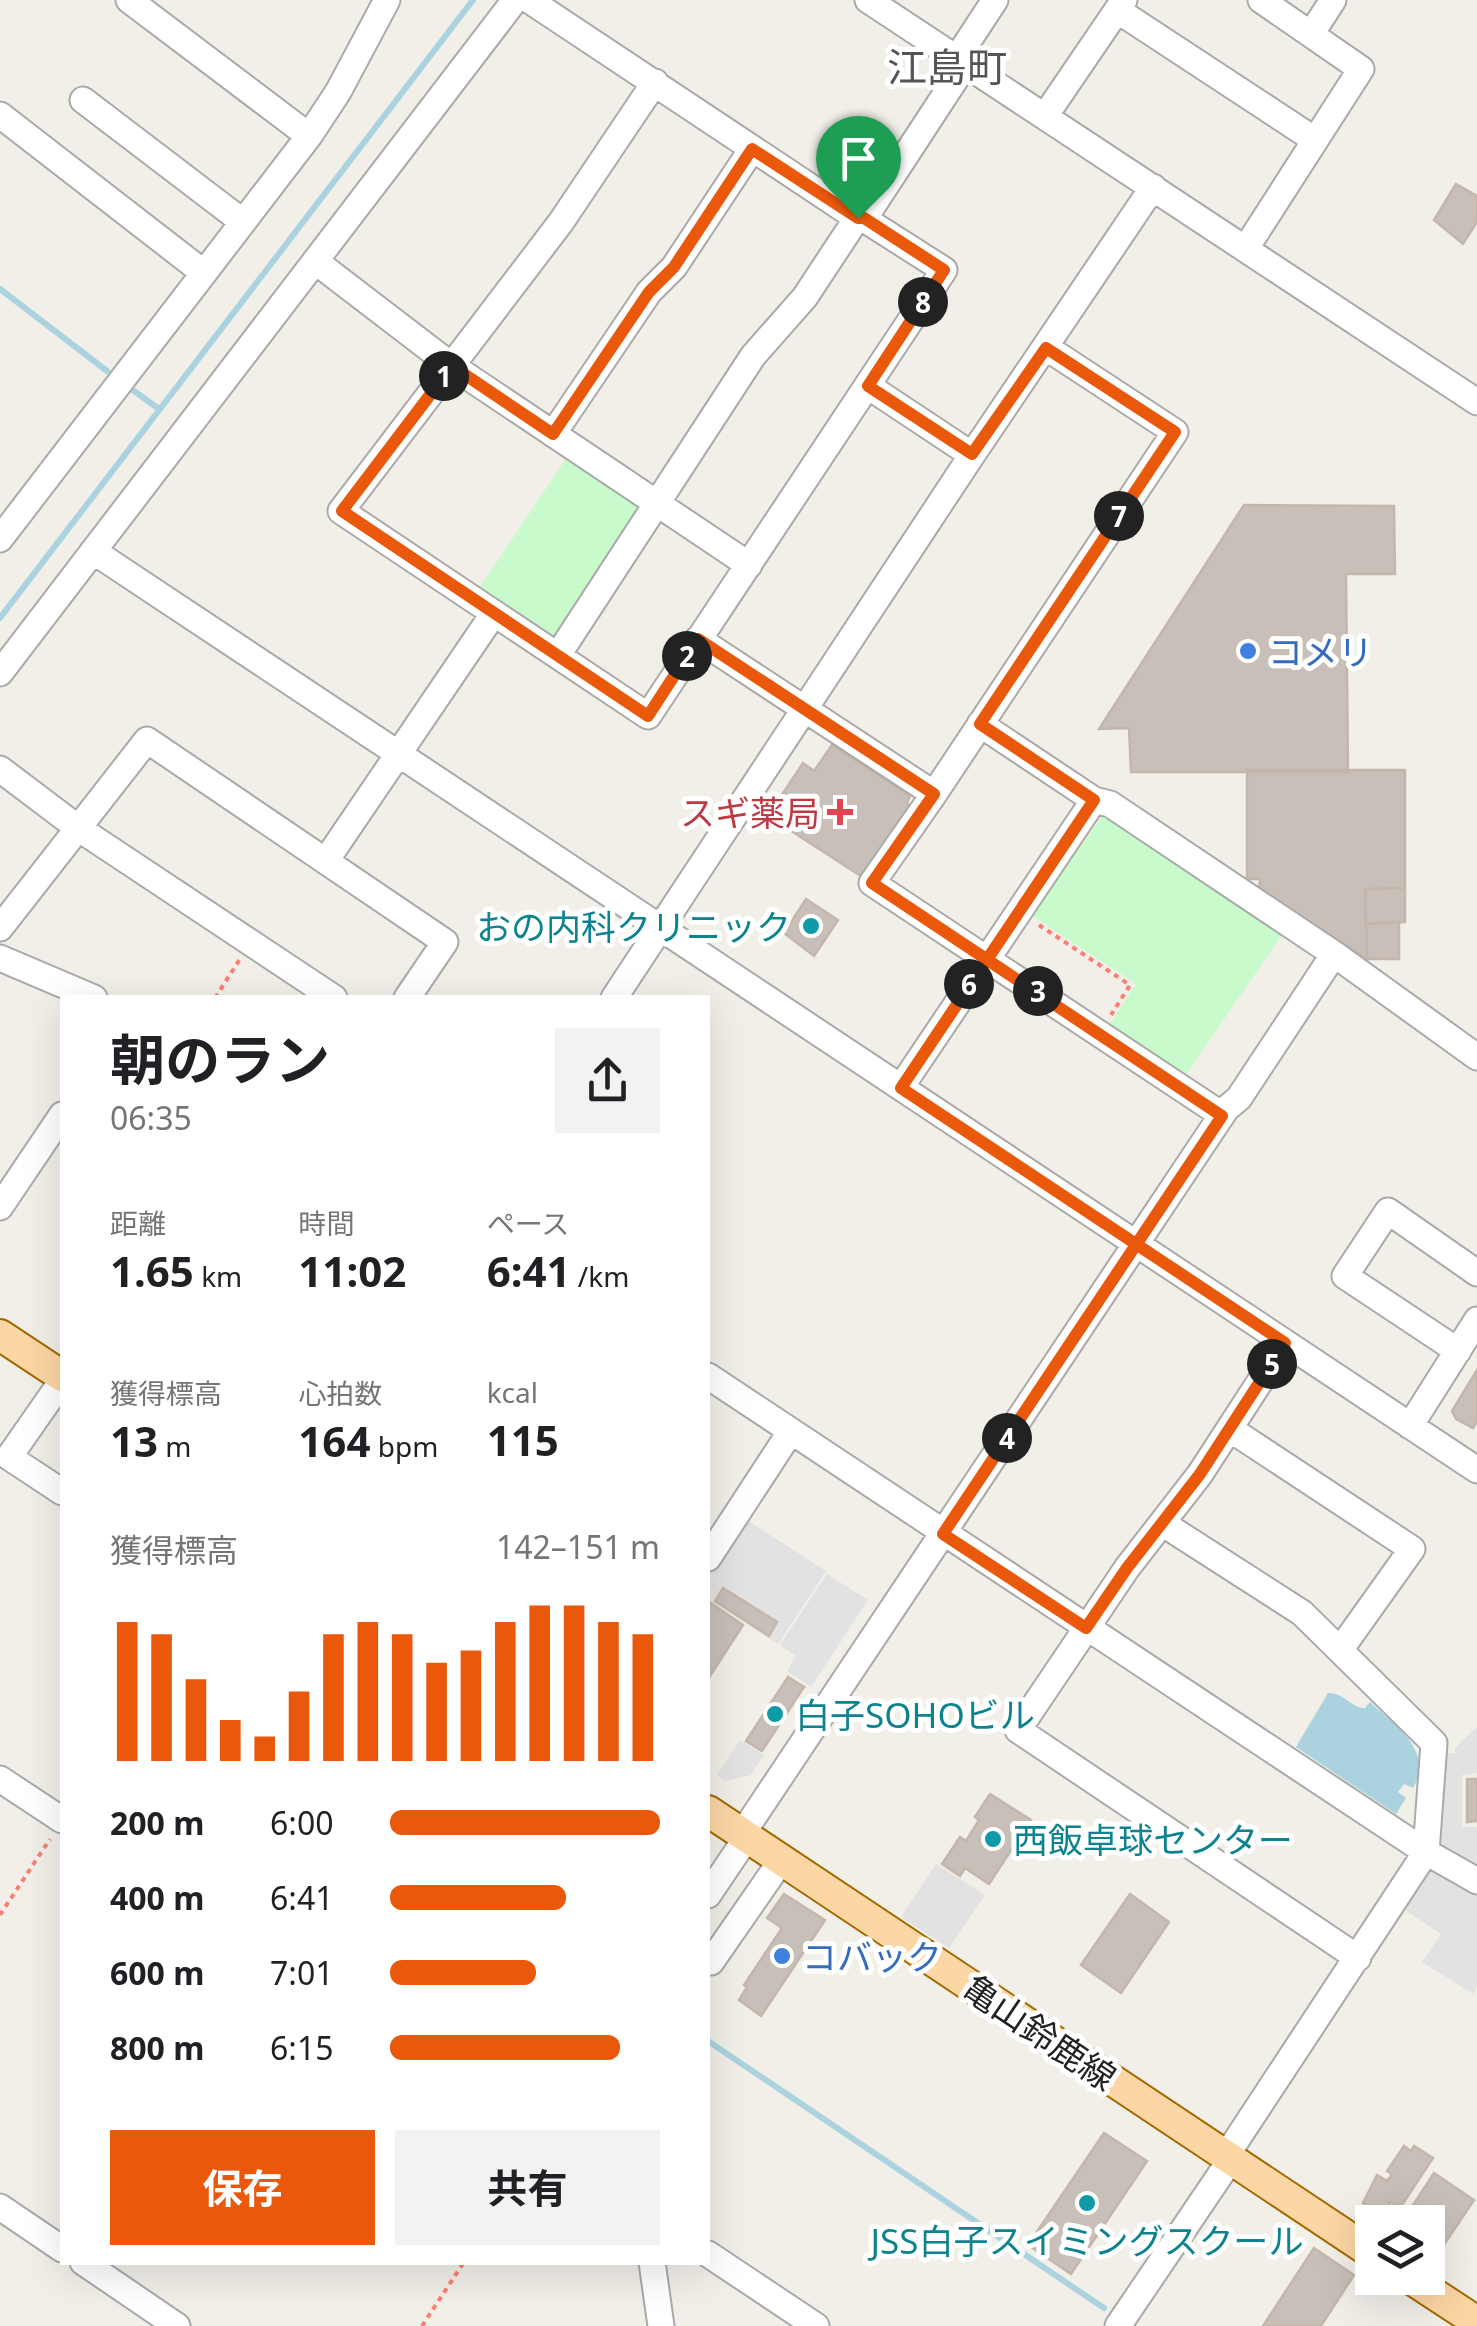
<!DOCTYPE html>
<html lang="ja">
<meta charset="utf-8">
<style>
:root{--surface:#fff;--page:#f2f2f2;--text:#202124;--muted:#757577;--accent:#ea580c}
body{margin:0;font-family:"Noto Sans","Noto Sans JP",sans-serif;background:var(--page);color:var(--text);height:100vh;display:flex;flex-direction:column;font-size:38px;white-space:nowrap}
*{box-sizing:border-box;margin:0}
p{font-size:32px;color:var(--muted)}
.icon{flex:none;width:55px;height:55px;fill:none;stroke:currentColor;stroke-width:2;stroke-linecap:round;stroke-linejoin:round}
.map{position:relative;flex:1;overflow:hidden}
.side{position:absolute;left:60px;top:995px;width:650px;height:1270px;display:flex;flex-direction:column;background:var(--surface);border-radius:0px;box-shadow:0 10px 40px #0002}
.side>*{flex:none}
.buttons{position:absolute;left:1355px;top:2205px;display:grid;gap:20px}
.buttons a{display:grid;place-items:center;width:90px;height:90px;border-radius:0px;background:var(--surface);box-shadow:0 10px 40px #0002;font-size:50px}
.pin{position:absolute;display:grid;place-items:center;width:85px;height:85px;color:#fff;margin:-102px -42px;border-radius:50% 50% 50% 0;rotate:-45deg;box-shadow:0 0 10px #0007}
.pin .icon{rotate:45deg}
.km{position:absolute;width:50px;height:50px;margin:-25px;border-radius:50%;background:#222;color:#fff;font-size:28px;line-height:50px;text-align:center}
.round{display:grid;place-items:center;flex:none;width:105px;height:105px;border-radius:0px;background:var(--page)}
.headline{display:flex;align-items:center;justify-content:space-between;height:170px;padding:0 50px}
h1{font-size:55px;font-weight:700;line-height:75px}
.metrics{display:grid;grid-template-columns:repeat(3,1fr);gap:15px;height:170px;padding:10px 50px}
.metrics div{display:grid;align-content:center}
.metrics b{font-size:42px;font-weight:700}
.metrics small{font-size:28px;font-weight:400}
.metrics p{font-size:28px}
.chart{height:280px;padding:20px 50px}
.chart p{display:flex;justify-content:space-between}
.chart svg{width:100%;height:180px;margin-top:10px;stroke:var(--accent);stroke-width:6}
.button{display:flex;gap:20px;margin-top:auto;padding:20px 50px}
.button a{flex:1;height:115px;border-radius:0px;background:var(--accent);color:#fff;font-size:40px;font-weight:700;line-height:115px;text-align:center}
.button a+a{background:var(--page);color:var(--text)}
ul{padding:0 50px;list-style:none;font-size:32px}
li{display:grid;grid-template-columns:160px 120px 1fr;align-items:center;height:75px}
li i{height:25px;border-radius:12px;background:var(--accent)}
.map>svg:first-child{display:block}
.park{fill:#c8facc}
.parking{fill:#e2e2e2}
.water{fill:#aad3df}
.lines{fill:none;stroke-linecap:round;stroke-linejoin:round}
.stream{stroke:#aad3df;stroke-width:6}
.building{fill:#c7bfb8;stroke:#c4b6ab;stroke-width:2.5}
.minor-casing{stroke:#a9a9a9;stroke-width:29}
.major-casing{stroke:#a06b00;stroke-width:34}
.path{stroke:#fa8072;stroke-width:4;stroke-dasharray:5 5;stroke-linecap:butt}
.minor{stroke:#fff;stroke-width:25}
.major{stroke:#fcd6a4;stroke-width:30}
.route-casing{stroke:#fff;stroke-width:20}
.route{stroke:#ea580c;stroke-width:12}
.shop-dot{fill:#3f7fe0;stroke:#fff;stroke-width:4}
.health-dot{fill:#e0444e;stroke:#fff;stroke-width:4}
.culture-dot{fill:#0f9aa8;stroke:#fff;stroke-width:4}
.labels{text-anchor:middle;dominant-baseline:central;stroke-width:10;stroke-linejoin:round;paint-order:stroke}
.shop-label{font-size:35px;fill:#366cbe;stroke:#fff;text-anchor:start}
.health-label{font-size:35px;fill:#be3a42;stroke:#fff;text-anchor:end}
.culture-label{font-size:35px;fill:#0d838f;stroke:#fff;text-anchor:start}
.street-label{font-size:35px;fill:#222;stroke:#fff}
.quarter-label{font-size:40px;fill:#555;stroke:#fff}
</style>
<div class="map">
<svg width="1477" height="2326" viewBox="0 0 1477 2326">
<rect width="100%" height="100%" fill="#f2efe9"/>
<path class="park" d="M569,454L638,502L639,512L560,635L548,638L478,590Z
M1104,814L1284,932L1185,1076L1108,1027L1136,984L1031,915Z"/>
<path class="parking" d="M744,1518L826,1571L778,1644L708,1599V1573Z
M827,1574L868,1600L811,1687L787,1671L796,1656L780,1645Z
M1477,1727V1773L1462,1775V1827H1477V1868L1441,1849L1437,1838L1441,1754L1456,1753L1454,1749Z
M740,1740L764,1755L751,1775L725,1781L717,1775Z
M936,1864L985,1895L949,1948L901,1917Z
M1435,1870L1477,1893V1987L1473,1994L1422,1962L1441,1934L1402,1908L1426,1871Z"/>
<path class="water" d="M1328,1693C1343,1692 1351,1708 1365,1708L1370,1702C1394,1725 1435,1750 1413,1788L1404,1784L1398,1792L1406,1798L1396,1814L1296,1747Z"/>
<g class="lines">
<path class="stream" d="M0,289L107,371
M134,391L159,409
M0,618L473,0
M708,2041L1104,2308"/>
</g>
<path class="building" d="M1456,184L1477,196V222L1463,244L1434,220Z
M1244,505L1394,506L1395,574H1346L1348,772H1131L1129,728L1099,729Z
M832,745L910,796L907,803L911,808L864,878L768,816L803,763L814,771Z
M1247,770H1405V888L1365,889L1367,959L1259,890L1260,879H1247Z
M1405,888V922L1366,924L1365,889Z
M806,899L838,920L814,956L784,933Z
M1399,922V959H1367L1366,924Z
M1477,1370V1422L1473,1428L1456,1419L1452,1411Z
M723,1588L777,1622L769,1636L715,1601Z
M708,1601L743,1625L708,1679Z
M788,1677L804,1687L762,1751L746,1741Z
M1467,1779H1477V1821L1467,1822Z
M990,1794L1031,1820L989,1884L965,1868L960,1876L942,1864L960,1837L966,1841L979,1820L975,1817Z
M784,1894L825,1920L761,2016L739,2000L747,1987L744,1985L782,1928L767,1918Z
M1130,1894L1169,1922L1121,1993L1081,1965Z
M1104,2133L1147,2161L1071,2274L1028,2245Z
M1404,2146L1411,2151L1414,2146L1433,2158L1400,2208L1391,2202L1382,2215L1363,2203L1377,2175L1387,2181L1392,2174L1387,2171Z
M1434,2173L1474,2200L1429,2267L1428,2222H1402Z
M1314,2248L1354,2275L1321,2326H1263Z"/>
<g class="lines">
<g class="minor-casing">
<path id="minor" d="M129,0L309,136
M529,0L857,218L864,219L944,270L648,716L341,511L561,222L655,82
M868,0L1477,402
M1117,10L1315,140
M1311,34L1333,0
M957,58L995,0
M83,100L243,222
M0,115L204,273
M1045,116L1124,0
M864,219L966,63
M1246,248L1361,69L1261,0
M315,261L452,366L749,565
M868,386L972,455
M553,434L649,292L674,267L752,149
M0,539L309,136L338,92L387,0
M93,551L1477,1470
M698,639L934,794L1175,432L1047,348
M558,655L753,356L805,297L857,218
M0,673L515,0
M980,724L1094,800L1110,804L1334,954L1477,1057
M0,769L78,828L334,998
M934,794L872,883L1222,1115
M327,859L494,613
M0,928L147,740L445,942L407,998
M0,958L94,998
M614,998L972,455L1153,187
M901,1087L1094,800
M0,1207L62,1115
M1285,1343L1200,1474L1127,1568L1018,1730L1358,1958
M1458,1351L1345,1276L1388,1211L1477,1273
M708,1376L1426,1852L1477,1881
M62,1381L9,1457L62,1492
M1410,1426L1477,1320
M1230,1429L1412,1549L1340,1650
M1162,1523L1302,1613L1434,1743L1426,1852L1226,2156
M708,1558L791,1431
M0,1779L62,1820
M742,1834L1226,1109L1239,1098L1334,954
M708,1895L747,1837
M708,1960L711,1962L781,1861
M0,2207L62,2249
M708,2254L816,2326
M83,2262L177,2326
M652,2262L661,2326
M1118,2326L1231,2159"/>
</g>
<g class="major-casing">
<path id="major" d="M0,1335L62,1376
M708,1811L1372,2253
M1410,2278L1477,2322"/>
</g>
<path class="path" d="M1039,925L1130,985L1111,1015
M215,998L240,959
M0,1915L50,1839
M422,2326L464,2262"/>
<use href="#minor" class="minor"/>
<use href="#major" class="major"/>
</g>
<g class="lines">
<g class="route-casing">
<path id="route" d="M858,218L752,149L674,267L649,292L553,434L452,366L342,511L648,716L698,639L934,794L872,883L1222,1116L943,1534L1086,1628L1127,1568L1200,1474L1285,1343L901,1088L1094,800L980,724L1175,432L1046,348L972,454L868,386L944,270L864,218H858"/>
</g>
<use href="#route" class="route"/>
</g>
<g class="shop-dot">
<circle cx="1248" cy="651" r="10"/>
<circle cx="782" cy="1956" r="10"/>
</g>
<path class="health-dot" d="M835 797h10v10h10v10h-10v10h-10v-10h-10v-10h10z"/>
<g class="culture-dot">
<circle cx="811" cy="926" r="10"/>
<circle cx="775" cy="1714" r="10"/>
<circle cx="993" cy="1839" r="10"/>
<circle cx="1087" cy="2203" r="10"/>
</g>
<g class="labels">
<g class="shop-label">
<text x="1268" y="651">コメリ</text>
<text x="802" y="1956">コバック</text>
</g>
<g class="health-label">
<text x="820" y="812">スギ薬局</text>
</g>
<g class="culture-label">
<text x="791" y="926" text-anchor="end">おの内科クリニック</text>
<text x="795" y="1714">白子SOHOビル</text>
<text x="1013" y="1839">西飯卓球センター</text>
<text x="1087" y="2240" text-anchor="middle">JSS白子スイミングスクール</text>
</g>
<g class="street-label">
<text transform="translate(1040 2032) rotate(34)">亀山鈴鹿線</text>
</g>
<g class="quarter-label">
<text x="947" y="66">江島町</text>
</g>
</g>
</svg>
<div class="buttons">
<a><svg class="icon" aria-label="layers" viewBox="0 0 24 24"><path d="M12 4l9 5-9 5-9-5zM3 14l9 5 9-5"/></svg></a>
</div>
<div class="pin" style="left:858px;top:218px;background:#1e9e55"><svg class="icon" aria-label="arrive" viewBox="0 0 24 24"><path d="M6 21V4h12l-3 4 3 4H6"/></svg></div>
<b class="km" style="left:444px;top:376px">1</b>
<b class="km" style="left:687px;top:656px">2</b>
<b class="km" style="left:1038px;top:991px">3</b>
<b class="km" style="left:1007px;top:1438px">4</b>
<b class="km" style="left:1272px;top:1364px">5</b>
<b class="km" style="left:969px;top:984px">6</b>
<b class="km" style="left:1119px;top:516px">7</b>
<b class="km" style="left:923px;top:302px">8</b>
<section class="side">
<div class="headline"><div><h1>朝のラン</h1><p>06:35</p></div><a class="round"><svg class="icon" aria-label="share" viewBox="0 0 24 24"><path d="M12 15V3M7 8l5-5 5 5M5 13v7h14v-7"/></svg></a></div>
<div class="metrics">
<div><p>距離</p><b>1.65<small> km</small></b></div>
<div><p>時間</p><b>11:02</b></div>
<div><p>ペース</p><b>6:41<small> /km</small></b></div>
</div>
<div class="metrics">
<div><p>獲得標高</p><b>13<small> m</small></b></div>
<div><p>心拍数</p><b>164<small> bpm</small></b></div>
<div><p>kcal</p><b>115</b></div>
</div>
<div class="chart"><p><span>獲得標高</span>142–151 m</p>
<svg viewBox="0 0 160 44" preserveAspectRatio="none"><path d="M5 44V10M15 44V13M25 44V24M35 44V34M45 44V38M55 44V27M65 44V13M75 44V10M85 44V13M95 44V20M105 44V17M115 44V10M125 44V6M135 44V6M145 44V10M155 44V13"/></svg>
</div>
<ul>
<li><b>200 m</b>6:00<i style="width:100%"></i></li>
<li><b>400 m</b>6:41<i style="width:65%"></i></li>
<li><b>600 m</b>7:01<i style="width:54%"></i></li>
<li><b>800 m</b>6:15<i style="width:85%"></i></li>
</ul>
<div class="button"><a>保存</a><a>共有</a></div>
</section>
</div>
